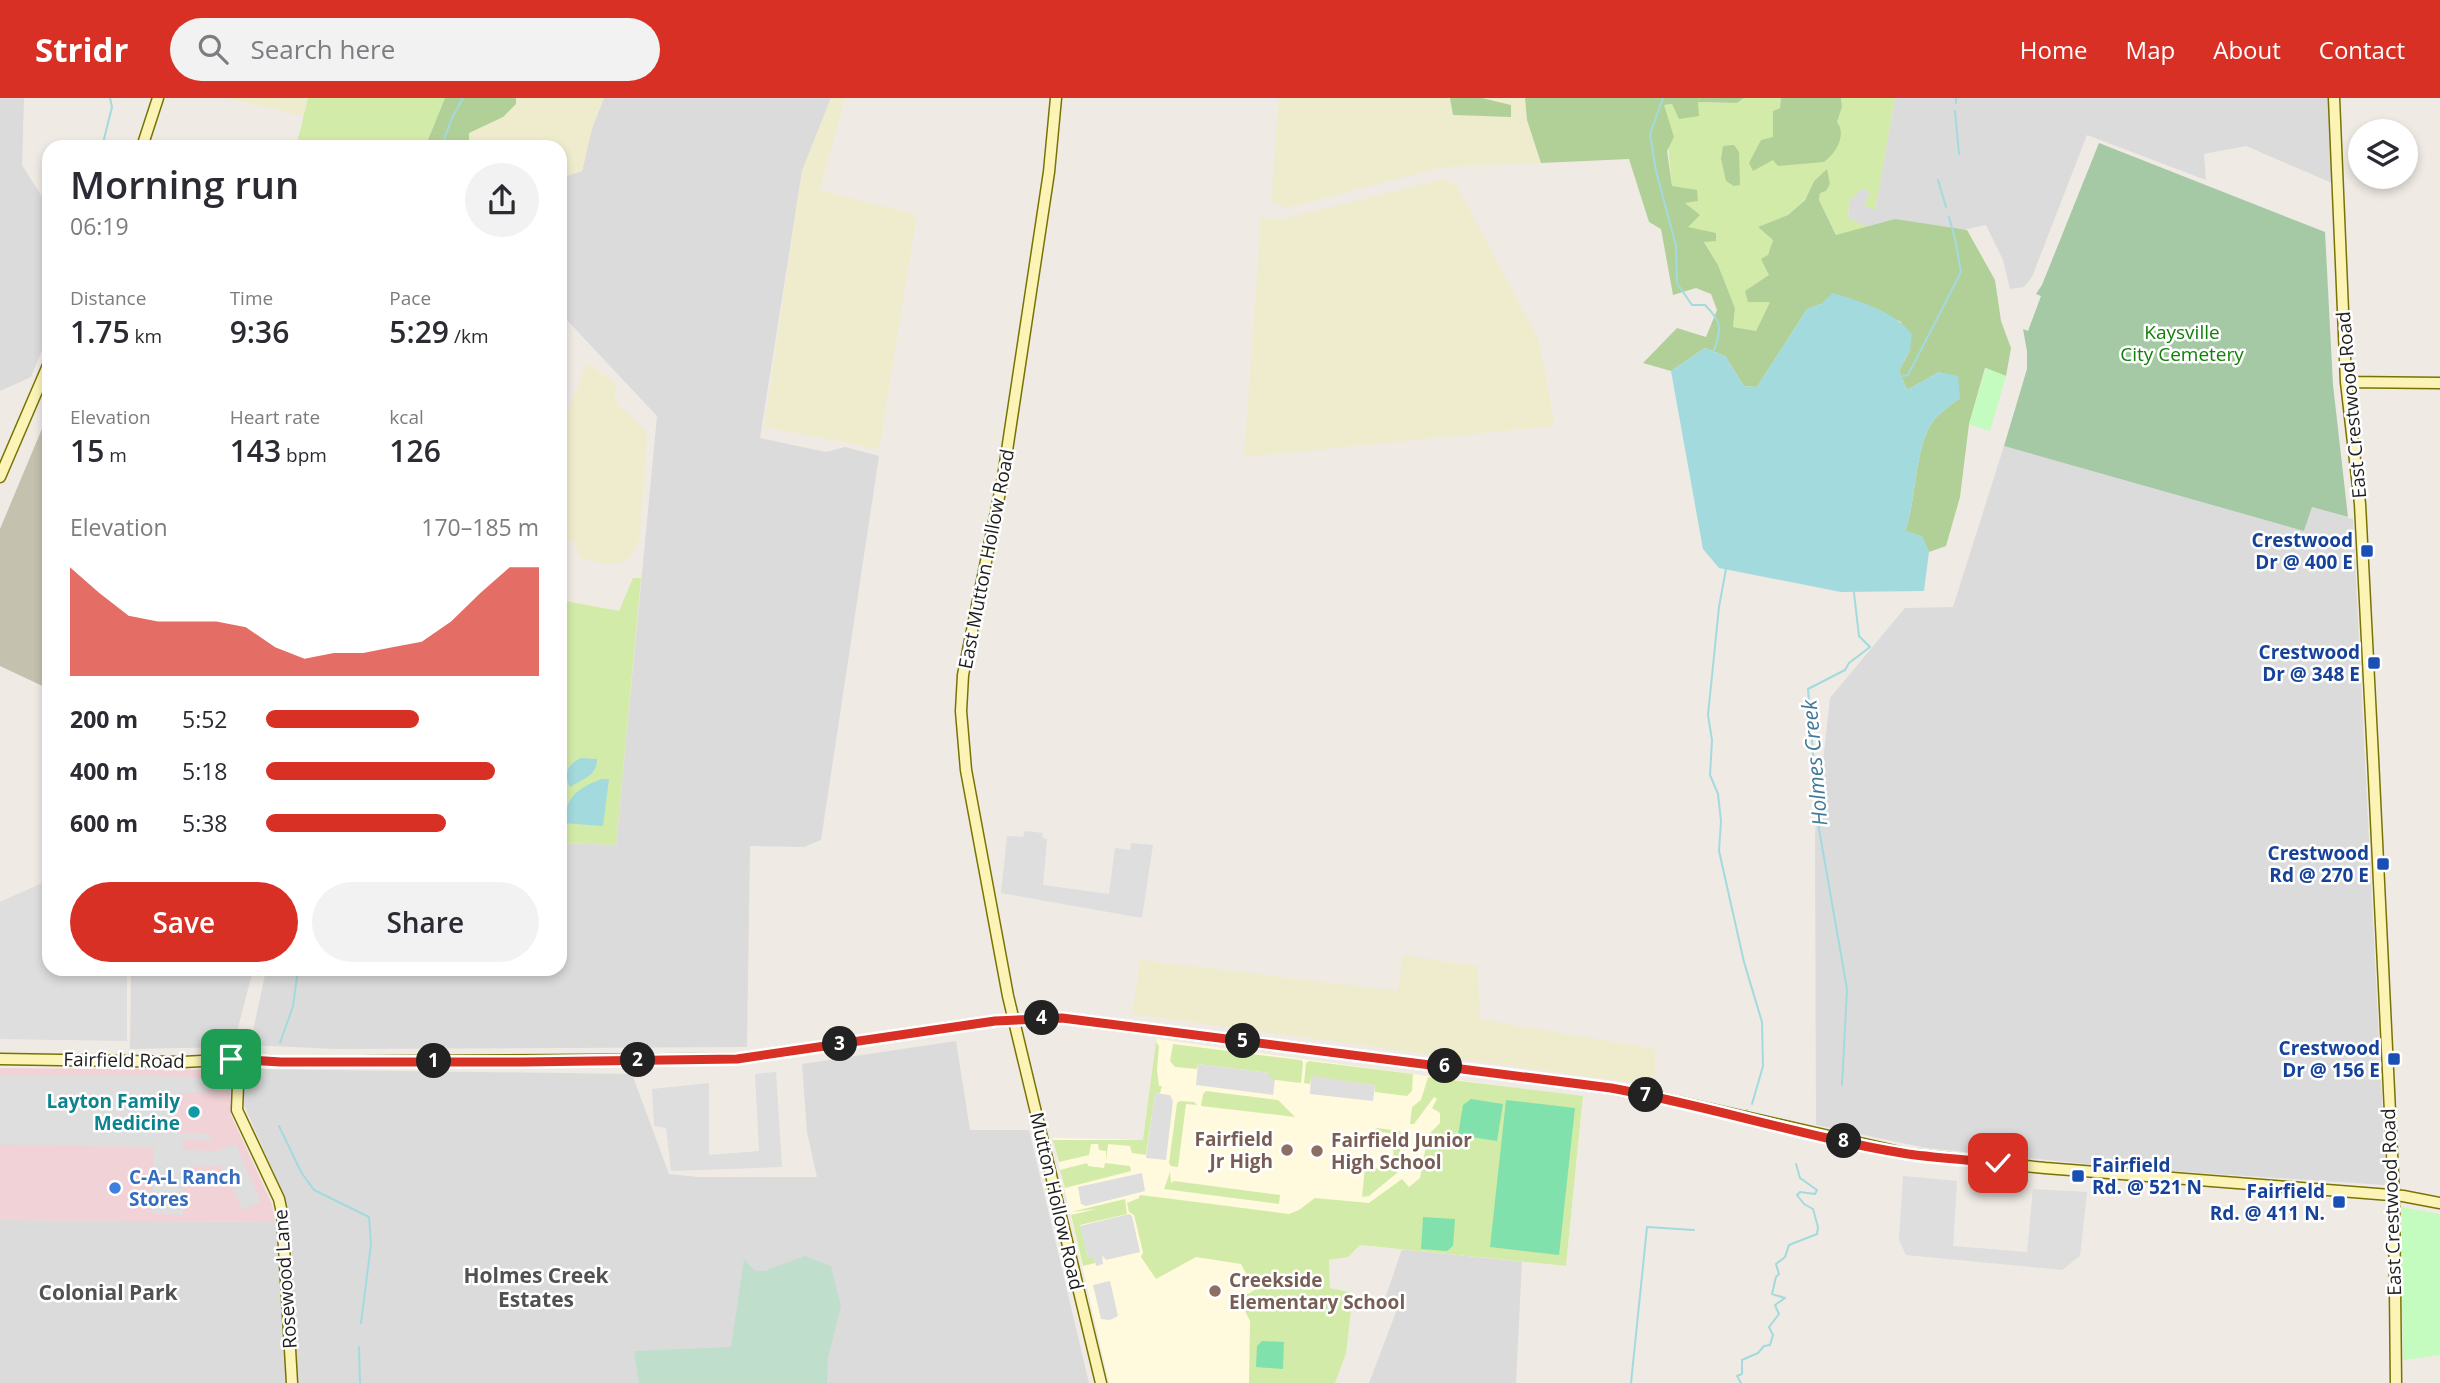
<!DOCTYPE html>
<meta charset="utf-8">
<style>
:root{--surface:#fff;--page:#f2f2f3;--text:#2b2b33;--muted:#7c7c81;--accent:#d93025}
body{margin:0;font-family:"Open Sans",sans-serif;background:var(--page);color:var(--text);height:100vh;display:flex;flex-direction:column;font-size:26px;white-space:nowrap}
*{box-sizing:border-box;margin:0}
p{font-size:23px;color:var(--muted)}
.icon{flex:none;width:38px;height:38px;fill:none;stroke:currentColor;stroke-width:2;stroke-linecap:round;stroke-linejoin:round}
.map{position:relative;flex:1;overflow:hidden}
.panel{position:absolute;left:42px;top:42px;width:525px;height:836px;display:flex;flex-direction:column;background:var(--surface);border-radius:21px;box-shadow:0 4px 10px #0003}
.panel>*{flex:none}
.fabs{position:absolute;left:2348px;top:21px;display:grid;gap:14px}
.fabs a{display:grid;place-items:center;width:70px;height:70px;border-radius:50%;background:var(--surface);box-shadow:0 4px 10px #0003;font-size:35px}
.pin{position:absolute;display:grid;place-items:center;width:60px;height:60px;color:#fff;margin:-30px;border-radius:14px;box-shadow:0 4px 10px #0006}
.km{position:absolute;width:35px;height:35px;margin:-18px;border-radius:50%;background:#222;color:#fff;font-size:19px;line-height:35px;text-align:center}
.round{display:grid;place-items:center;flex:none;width:74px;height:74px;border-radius:37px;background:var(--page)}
.summary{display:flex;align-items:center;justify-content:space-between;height:119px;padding:0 28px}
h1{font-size:38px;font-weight:600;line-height:52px}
.stats{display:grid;grid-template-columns:repeat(3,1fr);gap:10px;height:119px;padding:7px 28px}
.stats div{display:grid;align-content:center}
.stats b{font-size:30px;font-weight:600}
.stats small{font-size:19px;font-weight:400}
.stats p{font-size:19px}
.chart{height:196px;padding:14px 28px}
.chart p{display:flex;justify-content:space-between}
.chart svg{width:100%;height:126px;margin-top:7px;fill:var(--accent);opacity:.7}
.button{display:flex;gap:14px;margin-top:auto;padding:14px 28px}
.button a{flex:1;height:80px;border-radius:42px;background:var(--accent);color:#fff;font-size:28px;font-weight:600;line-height:80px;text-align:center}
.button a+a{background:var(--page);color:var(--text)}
ul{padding:0 28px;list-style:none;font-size:23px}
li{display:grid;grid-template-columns:112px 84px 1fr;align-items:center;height:52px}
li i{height:18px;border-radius:9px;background:var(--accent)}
header{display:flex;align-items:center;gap:42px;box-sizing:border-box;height:98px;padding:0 35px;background:var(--accent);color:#fff}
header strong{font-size:33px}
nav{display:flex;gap:38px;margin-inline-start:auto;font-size:24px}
.search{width:490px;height:63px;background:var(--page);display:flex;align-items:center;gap:18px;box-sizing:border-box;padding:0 24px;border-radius:38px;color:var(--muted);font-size:26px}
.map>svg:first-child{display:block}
.residential{fill:#dcdbdb}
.commercial{fill:#f1d2d6}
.education{fill:#fffadd}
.construction{fill:#c4c1af}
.farmland{fill:#efecce}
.grass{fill:#d3eba8}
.forest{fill:#b1d097}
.wetland{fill:#c0decc}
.cemetery{fill:#a4c9a4}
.park{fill:#c4fbbf}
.pitch{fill:#80e1ac}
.parking{fill:#dedede}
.water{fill:#a3dade}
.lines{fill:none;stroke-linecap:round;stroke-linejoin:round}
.stream{stroke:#a3dade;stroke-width:2}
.secondary-casing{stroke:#787302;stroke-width:13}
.secondary{stroke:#fbf4b6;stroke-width:10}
.route-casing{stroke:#fff;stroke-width:14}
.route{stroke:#d93025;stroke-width:9}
.transit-dot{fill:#1a4fb4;stroke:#fff;stroke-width:2.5}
.culture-dot{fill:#0f9aa8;stroke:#fff;stroke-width:2.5}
.education-dot{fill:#8d6e63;stroke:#fff;stroke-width:2.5}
.shop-dot{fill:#3f7fe0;stroke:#fff;stroke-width:2.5}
.labels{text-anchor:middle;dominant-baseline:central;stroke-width:5;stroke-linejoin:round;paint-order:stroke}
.park-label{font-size:19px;fill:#118009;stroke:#fff}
.street-label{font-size:19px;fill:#1e1e1e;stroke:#fff}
.transit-label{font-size:19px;font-weight:bold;fill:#164399;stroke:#fff;text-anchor:end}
.culture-label{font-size:19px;font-weight:bold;fill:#0d838f;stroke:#fff;text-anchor:end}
.education-label{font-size:19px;font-weight:bold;fill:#785e54;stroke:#fff;text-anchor:start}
.shop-label{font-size:19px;font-weight:bold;fill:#366cbe;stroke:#fff;text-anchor:start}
.water-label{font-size:21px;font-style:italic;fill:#407a98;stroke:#fff}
.neighbourhood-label{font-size:21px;font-weight:bold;fill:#515151;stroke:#fff}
</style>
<header>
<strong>Stridr</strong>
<div class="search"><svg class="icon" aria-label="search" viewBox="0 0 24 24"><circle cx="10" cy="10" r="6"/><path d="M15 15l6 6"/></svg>Search here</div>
<nav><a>Home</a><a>Map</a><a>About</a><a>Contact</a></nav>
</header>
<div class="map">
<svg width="2440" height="1285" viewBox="0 0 2440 1285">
<rect width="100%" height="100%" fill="#efeae4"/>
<path class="residential" d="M0,0H24L22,67L49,110V235L31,279L0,293Z
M604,0H831L802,73L760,340L826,354L845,349L879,358L821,742L804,749L750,748L747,949L337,951L250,947L266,872H560V745L616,747L657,318L564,219L560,220V80L582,73L592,30Z
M1895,0H2328L2332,85L2246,48L2204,56L2206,82L2087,37L2032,179L2024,189L2010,191L2003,162L1986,127L1868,152L1848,120L1849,103L1862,90L1870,95L1875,111Z
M2004,348L2304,433L2312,409L2353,421L2386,1083L2384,1087L2127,1070L1926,1050L1816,1027L1815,735L1830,600L1905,510L1953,509Z
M131,872H253L233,949L130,951Z
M956,943L970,1032H1029L1089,1285H0V1122L275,1124L290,1121L283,1096L244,1007L243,984L252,971L632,976L669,1076L699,1079H817L807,1034L802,966Z
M1402,1151L1522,1163L1516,1285H1369L1399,1206L1385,1201Z"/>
<path class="commercial" d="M0,970L230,972L231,1017L272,1106L275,1124L0,1122Z"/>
<path class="education" d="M1157,941L1583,999L1566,1168L1360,1147L1348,1159L1329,1162L1330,1190L1353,1195L1346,1256L1335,1285H1109L1053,1040L1145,1042Z"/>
<path class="construction" d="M49,314V591L0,568V431Z"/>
<path class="farmland" d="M227,0H308L303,18Z
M516,0H604L592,30L582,73L560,80V49H480L469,41V36L473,32L516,6Z
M831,0H845L820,92L917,117L879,351L764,329L802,73Z
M1279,0H1450L1453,17L1511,19L1510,7L1482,0H1525L1527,22L1541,65L1444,69L1285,110L1271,103Z
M1444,81L1457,88L1539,242L1555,328L1244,359L1261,120L1283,121Z
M586,267L592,268L615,286L616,290L614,299L618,307L646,332L647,336L640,438L634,454L629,460L618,465L604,466L580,460L574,444L560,438V333Z
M1403,857L1477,868L1480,921L1655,951V979L1645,986L1132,916L1140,862L1398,893Z"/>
<path class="grass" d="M308,0H445L425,49H296Z
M1744,0H1781L1780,10L1773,13V39L1749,65L1837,24L1842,9L1841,0H1895L1875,112L1864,107L1870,95L1862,90L1849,103L1848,120L1871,131L1826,139L1836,136L1819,102L1820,95L1830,86L1826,72L1814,83L1805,101L1788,117L1758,129L1773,142L1768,157L1770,204L1756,233L1733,229L1735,210L1718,167L1704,143L1687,130L1684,105L1672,88L1664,7L1697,4L1737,5Z
M633,480H641L616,747L560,745V502L619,513Z
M1156,944L1159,948L1157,972L1159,988H1162L1160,995L1155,996L1146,1057L1132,1055L1130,1048L1108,1046L1106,1063V1053L1099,1052L1098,1046H1091L1089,1057L1059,1064L1053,1042H1143Z
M1173,946L1301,962L1303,964L1301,985L1269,981V975L1198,966L1197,971L1175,969L1170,963Z
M1309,963L1413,976L1412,993L1407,998L1375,994V987L1311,979L1310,986L1304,985L1306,965Z
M1428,979L1583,998L1566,1168L1360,1147L1348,1159L1329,1162L1330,1190L1353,1195L1346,1256L1335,1285H1249L1250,1223L1239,1201L1255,1192L1241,1166L1196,1159L1156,1181L1141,1159L1143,1154L1134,1117L1129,1114L1127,1105L1139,1100V1098L1141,1097L1289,1116L1299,1112L1315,1100L1369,1105L1402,1081L1409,1089L1420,1080L1428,1037L1440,1025V1015L1432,1010L1437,1001L1434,999L1414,1026H1410L1412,1009L1421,1002Z
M1206,993L1278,1002L1295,1019L1201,1008L1203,996Z
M1180,1003L1194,1004L1197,1007L1186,1006L1178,1069L1171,1068L1169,1065L1177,1005Z
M1377,1030L1400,1033L1402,1037L1397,1075L1369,1098L1362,1099L1365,1069L1392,1072L1395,1036L1374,1033Z
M1087,1065L1088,1068L1104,1070L1105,1065L1130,1068L1131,1073L1065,1090L1060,1072Z
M1170,1074L1171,1085L1174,1083L1280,1097L1279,1106L1164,1091Z
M1125,1101L1127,1116L1080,1127L1088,1160H1094L1095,1165L1083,1168L1071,1117L1096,1111L1071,1114Z"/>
<path class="forest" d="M445,0H516V6L503,19L469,35V42L480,49H425Z
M1450,0H1482L1511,7V19L1453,17Z
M1525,0H1744L1737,5L1698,4L1699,18L1679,21L1672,6L1664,7L1674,39L1667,53L1672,88L1697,92L1698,103L1685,105L1700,117L1688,129L1716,135V143L1704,144L1718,167L1735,210L1733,229L1756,233L1770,204H1748L1745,193L1769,177L1761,161L1768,157L1773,142L1758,129L1788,117L1805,102L1814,83L1827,71L1830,86L1826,93L1820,95L1819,102L1836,137L1895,121L1967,132L1995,182L2001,223L2011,250L2006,278L1985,270L1969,326L1960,399L1946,448L1929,454L1921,438L1905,433C1917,400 1914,355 1931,326C1937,316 1951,307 1960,300L1939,274L1907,292L1899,273L1910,252L1901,224L1862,205L1821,206L1807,211L1757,289L1744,288L1725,258L1705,250L1671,273L1643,265L1677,230L1706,239L1717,212L1711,196L1696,190L1673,197L1661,131L1649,124L1629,61L1541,65L1527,22Z
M1781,0H1841L1842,9L1837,24C1847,37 1836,55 1824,64L1778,68L1773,62L1753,73L1749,65L1761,42L1773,39V13L1780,10Z
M1734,47L1739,54L1740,87L1734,88L1726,83L1721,61L1723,48Z"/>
<path class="wetland" d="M805,1158L831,1168L841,1208L828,1260L827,1285H639L634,1253L731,1249L744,1161L755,1173H765Z"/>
<path class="cemetery" d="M2099,45L2325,134L2333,287L2348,419L2312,409L2304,433L2004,348L2027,271V253L2023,231L2028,233L2041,198L2036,196L2042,187Z"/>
<path class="park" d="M1986,270L2006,278L1990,333L1969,326Z
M2401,1109L2440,1116V1257L2403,1262Z"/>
<path class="pitch" d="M1471,1001L1503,1006L1497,1043L1458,1037L1463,1007Z
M1506,1002L1575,1010L1559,1157L1490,1149Z
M1423,1119L1455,1121L1453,1148L1447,1153L1421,1151Z
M1262,1243L1284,1244L1283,1271L1256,1269L1257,1248Z"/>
<path class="parking" d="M1025,733L1043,735L1042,739L1047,741L1043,787L1109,796L1115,750L1130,752L1131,745L1153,747L1142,820L1001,795L1007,738L1023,739Z
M42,785H49V872H127V943L0,941V804Z
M1198,966L1269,975V980L1275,981L1273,997L1196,987Z
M776,974L782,1069L671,1073L666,1030L654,1028L652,991L709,985V1057L759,1053L755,976Z
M0,977H134L212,980L211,994L178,995L177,1035L210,1036L211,1043L182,1041L183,1052L217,1053L236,1046L261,1104L243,1112L222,1068L184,1069L183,1117L151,1115L154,1049L0,1047Z
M1311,978L1375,987L1373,1003L1310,996Z
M1155,995L1170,997L1173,1003L1166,1062L1146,1060Z
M1142,1075L1145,1093L1086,1108L1081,1106L1078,1089Z
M1903,1078L1957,1083L1953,1148L2027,1154L2033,1091L2087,1094L2080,1158L2062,1172L1906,1157L1899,1142Z
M1129,1116L1132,1118L1140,1154L1106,1162L1102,1157L1103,1166L1096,1168L1094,1160H1088L1080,1128Z
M1110,1183L1118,1218L1110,1222L1101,1221L1093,1187Z"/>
<path class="water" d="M1833,195C1861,204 1892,212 1912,236L1910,252L1899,273L1907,292L1939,274L1958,278L1960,300C1951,307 1937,316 1931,326C1914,355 1917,400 1905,433L1922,438L1929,454L1924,493L1841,494L1719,470L1703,451L1671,273L1705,250L1725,258L1744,288L1757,289L1807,211L1821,206Z
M581,660L597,661C597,678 583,681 570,689C563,676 568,666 581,660Z
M602,681H609L603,728L563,725C568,697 576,691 602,681Z"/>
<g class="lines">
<path class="stream" d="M1663,0L1650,36L1656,73L1676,148L1677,185L1692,207H1705C1723,225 1721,230 1714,253
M1956,5V0
M1955,13L1959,56
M102,49L112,9L110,0
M441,49L452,20L463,0
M1938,82L1946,109
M1899,279L1908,277L1961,174L1955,141L1949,119
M1726,471L1719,509L1708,617L1712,642L1710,677L1718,696L1721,723L1719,753L1744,864L1762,924L1763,968L1752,1006
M280,945L293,908L298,872
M1842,987L1847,891L1819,731L1808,591L1845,572L1849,565L1870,549L1859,538L1854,495
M1746,1014L1747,1012
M279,1028L301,1074L314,1092L369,1119L371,1146L361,1225
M359,1249L360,1285
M1631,1285L1647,1129L1694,1132
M1741,1285L1737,1278L1742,1276V1262L1758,1255L1764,1248L1770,1247L1773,1237L1769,1229L1779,1216L1775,1207L1785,1200L1772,1196L1776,1179L1779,1176L1776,1166L1785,1159L1789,1147L1817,1136L1818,1129L1813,1111L1804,1106L1797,1097L1800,1094L1815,1096L1817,1092L1800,1080L1796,1066"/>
<g class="secondary-casing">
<path id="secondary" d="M1056,0L1049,74L1003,379L963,577L961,613L966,672L1008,898L1101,1285
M2334,0L2346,284L2360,406L2373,660L2394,1097L2396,1285
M142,49L158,0
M2346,284L2440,285
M0,379L49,265
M0,961L183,964L239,961L281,964L737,961L995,923L1062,920L1610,990L1662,1000L1908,1056L2045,1070L2403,1098L2440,1105
M239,961L237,1012L279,1101L282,1115L292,1285"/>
</g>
<use href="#secondary" class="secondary"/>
</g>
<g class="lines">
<g class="route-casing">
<path id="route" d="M231,961L281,964H523L737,961L995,923L1062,920L1611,990C1710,1008 1808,1040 1908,1056C1938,1060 1968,1062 1998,1065"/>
</g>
<use href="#route" class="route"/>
</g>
<g class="transit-dot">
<rect x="2360" y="446" width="14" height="14" rx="3.5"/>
<rect x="2367" y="558" width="14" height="14" rx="3.5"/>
<rect x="2376" y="759" width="14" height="14" rx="3.5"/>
<rect x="2387" y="954" width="14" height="14" rx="3.5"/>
<rect x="2071" y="1071" width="14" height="14" rx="3.5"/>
<rect x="2332" y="1097" width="14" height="14" rx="3.5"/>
</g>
<circle class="culture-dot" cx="194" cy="1014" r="7"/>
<g class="education-dot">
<circle cx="1287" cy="1052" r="7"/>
<circle cx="1317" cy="1053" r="7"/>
<circle cx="1215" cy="1193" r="7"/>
</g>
<circle class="shop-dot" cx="115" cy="1090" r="7"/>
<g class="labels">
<g class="park-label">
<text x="2182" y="234">Kaysville<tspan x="2182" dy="22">City Cemetery</tspan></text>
</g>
<g class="street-label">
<text transform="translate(2351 307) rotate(-95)">East Crestwood Road</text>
<text transform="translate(986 461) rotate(-79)">East Mutton Hollow Road</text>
<text transform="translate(124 962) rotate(1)">Fairfield Road</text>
<text transform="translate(1057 1103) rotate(77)">Mutton Hollow Road</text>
<text transform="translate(2391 1104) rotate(-92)">East Crestwood Road</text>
<text transform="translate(285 1181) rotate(-94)">Rosewood Lane</text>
</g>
<g class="transit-label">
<text x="2353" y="442">Crestwood<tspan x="2353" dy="22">Dr @ 400 E</tspan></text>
<text x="2360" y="554">Crestwood<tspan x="2360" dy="22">Dr @ 348 E</tspan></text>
<text x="2369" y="755">Crestwood<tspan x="2369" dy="22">Rd @ 270 E</tspan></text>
<text x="2380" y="950">Crestwood<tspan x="2380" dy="22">Dr @ 156 E</tspan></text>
<text x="2092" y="1067" text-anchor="start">Fairfield<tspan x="2092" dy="22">Rd. @ 521 N</tspan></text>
<text x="2325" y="1093">Fairfield<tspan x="2325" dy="22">Rd. @ 411 N.</tspan></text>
</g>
<g class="culture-label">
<text x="180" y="1003">Layton Family<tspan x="180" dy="22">Medicine</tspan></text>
</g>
<g class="education-label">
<text x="1273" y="1041" text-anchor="end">Fairfield<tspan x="1273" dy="22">Jr High</tspan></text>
<text x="1331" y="1042">Fairfield Junior<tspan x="1331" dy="22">High School</tspan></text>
<text x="1229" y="1182">Creekside<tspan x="1229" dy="22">Elementary School</tspan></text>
</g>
<g class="shop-label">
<text x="129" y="1079">C-A-L Ranch<tspan x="129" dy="22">Stores</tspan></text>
</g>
<g class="water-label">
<text transform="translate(1814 665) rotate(-95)">Holmes Creek</text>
</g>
<g class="neighbourhood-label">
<text x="536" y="1177">Holmes Creek<tspan x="536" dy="24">Estates</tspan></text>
<text x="108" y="1194">Colonial Park</text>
</g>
</g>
</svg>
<div class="fabs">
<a><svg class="icon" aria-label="layers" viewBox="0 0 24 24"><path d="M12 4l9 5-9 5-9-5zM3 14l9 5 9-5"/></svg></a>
</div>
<div class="pin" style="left:231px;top:961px;background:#1e9e55"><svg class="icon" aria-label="arrive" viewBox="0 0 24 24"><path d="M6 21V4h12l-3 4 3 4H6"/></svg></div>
<div class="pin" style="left:1998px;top:1065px;background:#d93025"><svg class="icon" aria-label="check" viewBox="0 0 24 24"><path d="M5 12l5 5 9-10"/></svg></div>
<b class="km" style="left:434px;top:963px">1</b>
<b class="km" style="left:638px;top:962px">2</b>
<b class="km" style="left:840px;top:946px">3</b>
<b class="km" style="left:1042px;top:920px">4</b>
<b class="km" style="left:1243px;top:943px">5</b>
<b class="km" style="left:1445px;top:968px">6</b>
<b class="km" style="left:1646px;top:997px">7</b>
<b class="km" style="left:1844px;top:1043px">8</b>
<section class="panel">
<div class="summary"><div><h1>Morning run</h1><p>06:19</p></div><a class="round"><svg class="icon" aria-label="share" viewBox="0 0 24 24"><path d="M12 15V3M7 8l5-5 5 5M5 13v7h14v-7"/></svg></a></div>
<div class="stats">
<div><p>Distance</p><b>1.75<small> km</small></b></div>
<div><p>Time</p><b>9:36</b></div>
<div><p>Pace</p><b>5:29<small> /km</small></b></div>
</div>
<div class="stats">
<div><p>Elevation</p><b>15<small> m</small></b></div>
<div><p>Heart rate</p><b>143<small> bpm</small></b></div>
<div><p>kcal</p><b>126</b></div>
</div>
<div class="chart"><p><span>Elevation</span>170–185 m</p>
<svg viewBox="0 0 160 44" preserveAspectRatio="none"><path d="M0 44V6L10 15L20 23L30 25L40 25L50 25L60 27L70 34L80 38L90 36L100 36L110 34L120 32L130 25L140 15L150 6L160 6V44z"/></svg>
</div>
<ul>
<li><b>200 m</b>5:52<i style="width:56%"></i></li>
<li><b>400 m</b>5:18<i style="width:84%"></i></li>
<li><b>600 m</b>5:38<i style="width:66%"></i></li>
</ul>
<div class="button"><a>Save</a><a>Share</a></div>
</section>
</div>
